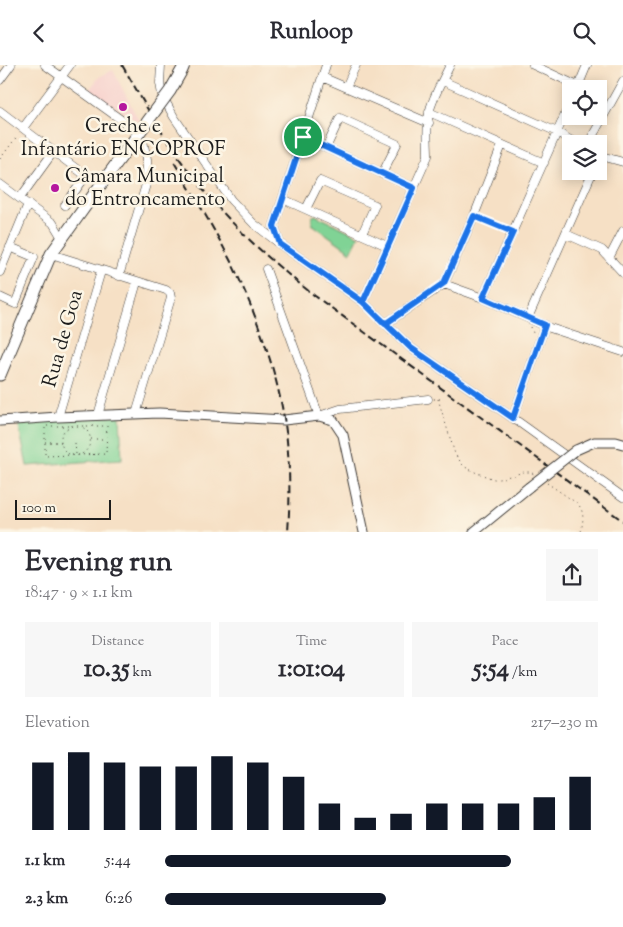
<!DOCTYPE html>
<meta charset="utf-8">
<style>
:root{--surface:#fff;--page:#f7f7f7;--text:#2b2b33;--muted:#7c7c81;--accent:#111827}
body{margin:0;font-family:"Sorts Mill Goudy",serif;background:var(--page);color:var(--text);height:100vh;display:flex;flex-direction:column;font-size:19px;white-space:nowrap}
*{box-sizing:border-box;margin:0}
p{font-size:16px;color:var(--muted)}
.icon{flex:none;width:28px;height:28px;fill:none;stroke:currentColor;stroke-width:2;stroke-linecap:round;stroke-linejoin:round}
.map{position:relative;height:467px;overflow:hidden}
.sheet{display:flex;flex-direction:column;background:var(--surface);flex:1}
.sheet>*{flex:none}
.fabs{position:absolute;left:562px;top:15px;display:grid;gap:10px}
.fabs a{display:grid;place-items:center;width:45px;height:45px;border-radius:0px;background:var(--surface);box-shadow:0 2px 12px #0003;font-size:25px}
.scale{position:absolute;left:15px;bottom:12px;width:96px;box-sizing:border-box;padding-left:5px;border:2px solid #1c1c1c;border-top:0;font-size:14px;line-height:18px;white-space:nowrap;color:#1c1c1c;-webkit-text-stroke:4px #fcf5e5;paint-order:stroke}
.pin{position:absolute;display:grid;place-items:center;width:42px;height:42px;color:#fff;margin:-21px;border:2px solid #fff;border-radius:50%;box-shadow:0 1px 5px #0007}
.round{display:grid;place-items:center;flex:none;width:52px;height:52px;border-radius:0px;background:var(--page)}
.summary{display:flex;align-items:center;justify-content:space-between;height:85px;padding:0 25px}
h1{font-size:28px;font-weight:800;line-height:38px}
.metrics{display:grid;grid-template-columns:repeat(3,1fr);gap:8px;height:85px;padding:5px 25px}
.metrics div{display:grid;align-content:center;border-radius:0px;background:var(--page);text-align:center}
.metrics b{font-size:25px;font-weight:800}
.metrics small{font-size:14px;font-weight:400}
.metrics p{font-size:14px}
.chart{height:140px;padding:10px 25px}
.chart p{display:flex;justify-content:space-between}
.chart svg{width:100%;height:90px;margin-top:5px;stroke:var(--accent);stroke-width:6}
ul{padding:0 25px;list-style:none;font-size:16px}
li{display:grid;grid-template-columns:80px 60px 1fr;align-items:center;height:38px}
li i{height:12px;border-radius:6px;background:var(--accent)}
header{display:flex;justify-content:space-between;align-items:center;height:65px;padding:0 25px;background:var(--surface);font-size:22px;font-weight:800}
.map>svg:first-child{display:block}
.built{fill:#f7d0cc}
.green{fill:#80d395;stroke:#4e7858}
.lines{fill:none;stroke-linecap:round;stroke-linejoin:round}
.service-casing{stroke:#3d3935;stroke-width:5.5}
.minor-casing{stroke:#3d3935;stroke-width:9}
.tertiary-casing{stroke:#3d3935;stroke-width:11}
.primary-casing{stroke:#3d3935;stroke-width:13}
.path{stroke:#3d3935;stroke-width:1;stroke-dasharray:1 4;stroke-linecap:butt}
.service{stroke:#fff;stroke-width:4}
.minor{stroke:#fff;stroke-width:8}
.tertiary{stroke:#fff;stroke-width:9}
.primary{stroke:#fff;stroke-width:11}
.rail{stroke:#1c1c1c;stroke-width:2;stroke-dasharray:8 4;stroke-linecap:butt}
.tertiary-bridge-casing{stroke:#3d3935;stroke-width:11;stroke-linecap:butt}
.primary-bridge-casing{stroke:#3d3935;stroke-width:13;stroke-linecap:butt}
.tertiary-bridge{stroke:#fff;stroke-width:9}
.primary-bridge{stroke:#fff;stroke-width:11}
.route-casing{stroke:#fff;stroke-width:10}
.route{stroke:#1a73e8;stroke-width:6}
.poi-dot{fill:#b5179e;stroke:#fcf5e5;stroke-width:2}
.labels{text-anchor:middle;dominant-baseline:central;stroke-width:5;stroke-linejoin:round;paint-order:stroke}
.poi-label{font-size:20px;fill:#1c1c1c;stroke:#fcf5e5}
.street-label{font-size:20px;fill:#1c1c1c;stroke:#fcf5e5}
</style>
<header><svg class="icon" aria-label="back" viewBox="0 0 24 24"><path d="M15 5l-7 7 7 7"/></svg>Runloop<svg class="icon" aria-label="search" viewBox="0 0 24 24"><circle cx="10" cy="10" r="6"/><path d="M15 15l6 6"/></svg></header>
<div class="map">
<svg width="623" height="467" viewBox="0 0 623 467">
<rect width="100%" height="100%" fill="#fcf5e5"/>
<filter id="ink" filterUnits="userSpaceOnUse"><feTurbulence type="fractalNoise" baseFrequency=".02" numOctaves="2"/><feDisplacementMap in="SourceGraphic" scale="10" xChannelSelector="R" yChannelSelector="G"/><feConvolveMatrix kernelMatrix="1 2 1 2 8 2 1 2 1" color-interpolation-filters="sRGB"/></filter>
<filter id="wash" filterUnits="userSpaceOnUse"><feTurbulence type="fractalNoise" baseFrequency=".0096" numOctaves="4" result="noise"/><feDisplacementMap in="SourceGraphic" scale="20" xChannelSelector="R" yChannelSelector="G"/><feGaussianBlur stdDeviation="1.12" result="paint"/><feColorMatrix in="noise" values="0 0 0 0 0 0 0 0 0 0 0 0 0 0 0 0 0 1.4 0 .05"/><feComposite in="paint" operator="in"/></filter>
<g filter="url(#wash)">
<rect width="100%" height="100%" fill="#f6e0c5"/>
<path class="built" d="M113,5L140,58L89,25L99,12Z"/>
<path class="green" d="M315,150L359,171L351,187L312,159V152Z
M120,351L122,394L27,401L18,357Z"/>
</g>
<g filter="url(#ink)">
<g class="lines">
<g class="service-casing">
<path id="service" d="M474,151L513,167"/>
</g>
<g class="minor-casing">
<path id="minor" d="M45,0L131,62L143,76L147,94V116L119,211
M161,0L160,18L162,30L174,52L231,135L254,159L280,179
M326,0L274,161L280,179L363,237L411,283L520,358L623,432
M533,0L578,21
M322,12L429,58
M0,15L11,0
M443,16L557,67L577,79
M346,22L356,0
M577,24L587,0
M0,46L86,111L65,140
M429,47L544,98
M23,63L70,0
M303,72L414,123
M588,79L623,16
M326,83L340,53L397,79L382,109
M599,89L605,92L623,97
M0,119L53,158L62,173
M20,133L54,86
M283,134L387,181
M306,144L320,116L375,140L362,169
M566,169L602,185L623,208
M51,189L166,225L170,228L171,233L136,349
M609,193L623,166
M266,204L319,351L340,344L428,334
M0,207L28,139
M444,219L483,233L550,263L623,287
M0,232L15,239L34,192L10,182
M483,233L571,36
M363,237L428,91C428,77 426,62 429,48C433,31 443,15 450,0
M528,253L593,106
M385,259L444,219L474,151L502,80
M98,350L137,217
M58,352L101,206
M513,353L545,260"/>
</g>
<g class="tertiary-casing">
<path id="tertiary" d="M0,356L58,352L159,348L284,355L319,351L333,355L343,370L364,467
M576,385L594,377H616L623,379
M474,467L529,422"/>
</g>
<g class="primary-casing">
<path id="primary" d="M0,310L51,189L102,118"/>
</g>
<path class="path" d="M0,94L18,70
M531,262L533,268L535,269
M434,334H441
M438,334L455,389L462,399L465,402L477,408L494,414H499L524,407H530L534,409
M72,361C65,364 60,368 61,376C61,380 63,384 66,387C83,401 103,371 80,361
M91,374H106
M45,377H61
M75,378L76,389
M73,390L45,391V361H107L106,389L78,390
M547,418L578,439C585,448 583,456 581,467"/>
<use href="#service" class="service"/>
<use href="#minor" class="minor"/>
<use href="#tertiary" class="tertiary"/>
<use href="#primary" class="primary"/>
<path class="rail" d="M122,0C142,34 161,69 184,100C221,151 266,193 315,231L623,456
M174,97C195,133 219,171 237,209C260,259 282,321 287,376C290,406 290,437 288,467"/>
<g class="tertiary-bridge-casing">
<path id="tertiary-bridge" d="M529,422L576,385"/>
</g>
<g class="primary-bridge-casing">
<path id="primary-bridge" d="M102,118L170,26L182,5L184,0"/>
</g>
<use href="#tertiary-bridge" class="tertiary-bridge"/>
<use href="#primary-bridge" class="primary-bridge"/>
</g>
</g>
<g class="lines" filter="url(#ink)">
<g class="route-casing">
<path id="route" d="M303,72L274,161L280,179L363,237L411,283L513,353L545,260L483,233L513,167L474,151L444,218L385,259L363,237L414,123L303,72"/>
</g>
<use href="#route" class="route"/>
</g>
<g class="poi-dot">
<circle cx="123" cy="42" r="5"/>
<circle cx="55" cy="123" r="5"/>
</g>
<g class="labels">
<g class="poi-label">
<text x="123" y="62">Creche e<tspan x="123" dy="23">Infantário ENCOPROF</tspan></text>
<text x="65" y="112" text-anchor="start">Câmara Municipal<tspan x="65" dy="23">do Entroncamento</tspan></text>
</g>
<g class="street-label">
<text transform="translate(64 274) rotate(-74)">Rua de Goa</text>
</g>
</g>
</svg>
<div class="fabs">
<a><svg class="icon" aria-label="locate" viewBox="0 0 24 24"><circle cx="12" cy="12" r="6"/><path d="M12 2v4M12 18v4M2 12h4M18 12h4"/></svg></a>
<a><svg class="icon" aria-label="layers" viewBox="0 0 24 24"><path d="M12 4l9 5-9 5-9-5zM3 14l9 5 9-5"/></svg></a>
</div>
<div class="scale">100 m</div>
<div class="pin" style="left:303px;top:72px;background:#1e9e55"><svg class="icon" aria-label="arrive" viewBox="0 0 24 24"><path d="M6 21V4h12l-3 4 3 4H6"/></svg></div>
</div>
<section class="sheet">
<div class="summary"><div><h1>Evening run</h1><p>18:47 · 9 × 1.1 km</p></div><a class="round"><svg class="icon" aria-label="share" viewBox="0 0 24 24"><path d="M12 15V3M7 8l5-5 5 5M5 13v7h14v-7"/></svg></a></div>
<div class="metrics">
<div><p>Distance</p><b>10.35<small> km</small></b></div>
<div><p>Time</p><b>1:01:04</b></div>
<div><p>Pace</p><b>5:54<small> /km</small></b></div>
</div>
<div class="chart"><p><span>Elevation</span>217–230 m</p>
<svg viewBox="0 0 160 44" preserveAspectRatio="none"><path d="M5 44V11M15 44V6M25 44V11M35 44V13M45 44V13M55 44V8M65 44V11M75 44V18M85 44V31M95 44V38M105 44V36M115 44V31M125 44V31M135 44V31M145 44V28M155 44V18"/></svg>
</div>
<ul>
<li><b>1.1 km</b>5:44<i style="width:80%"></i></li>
<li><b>2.3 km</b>6:26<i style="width:51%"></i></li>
</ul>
</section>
